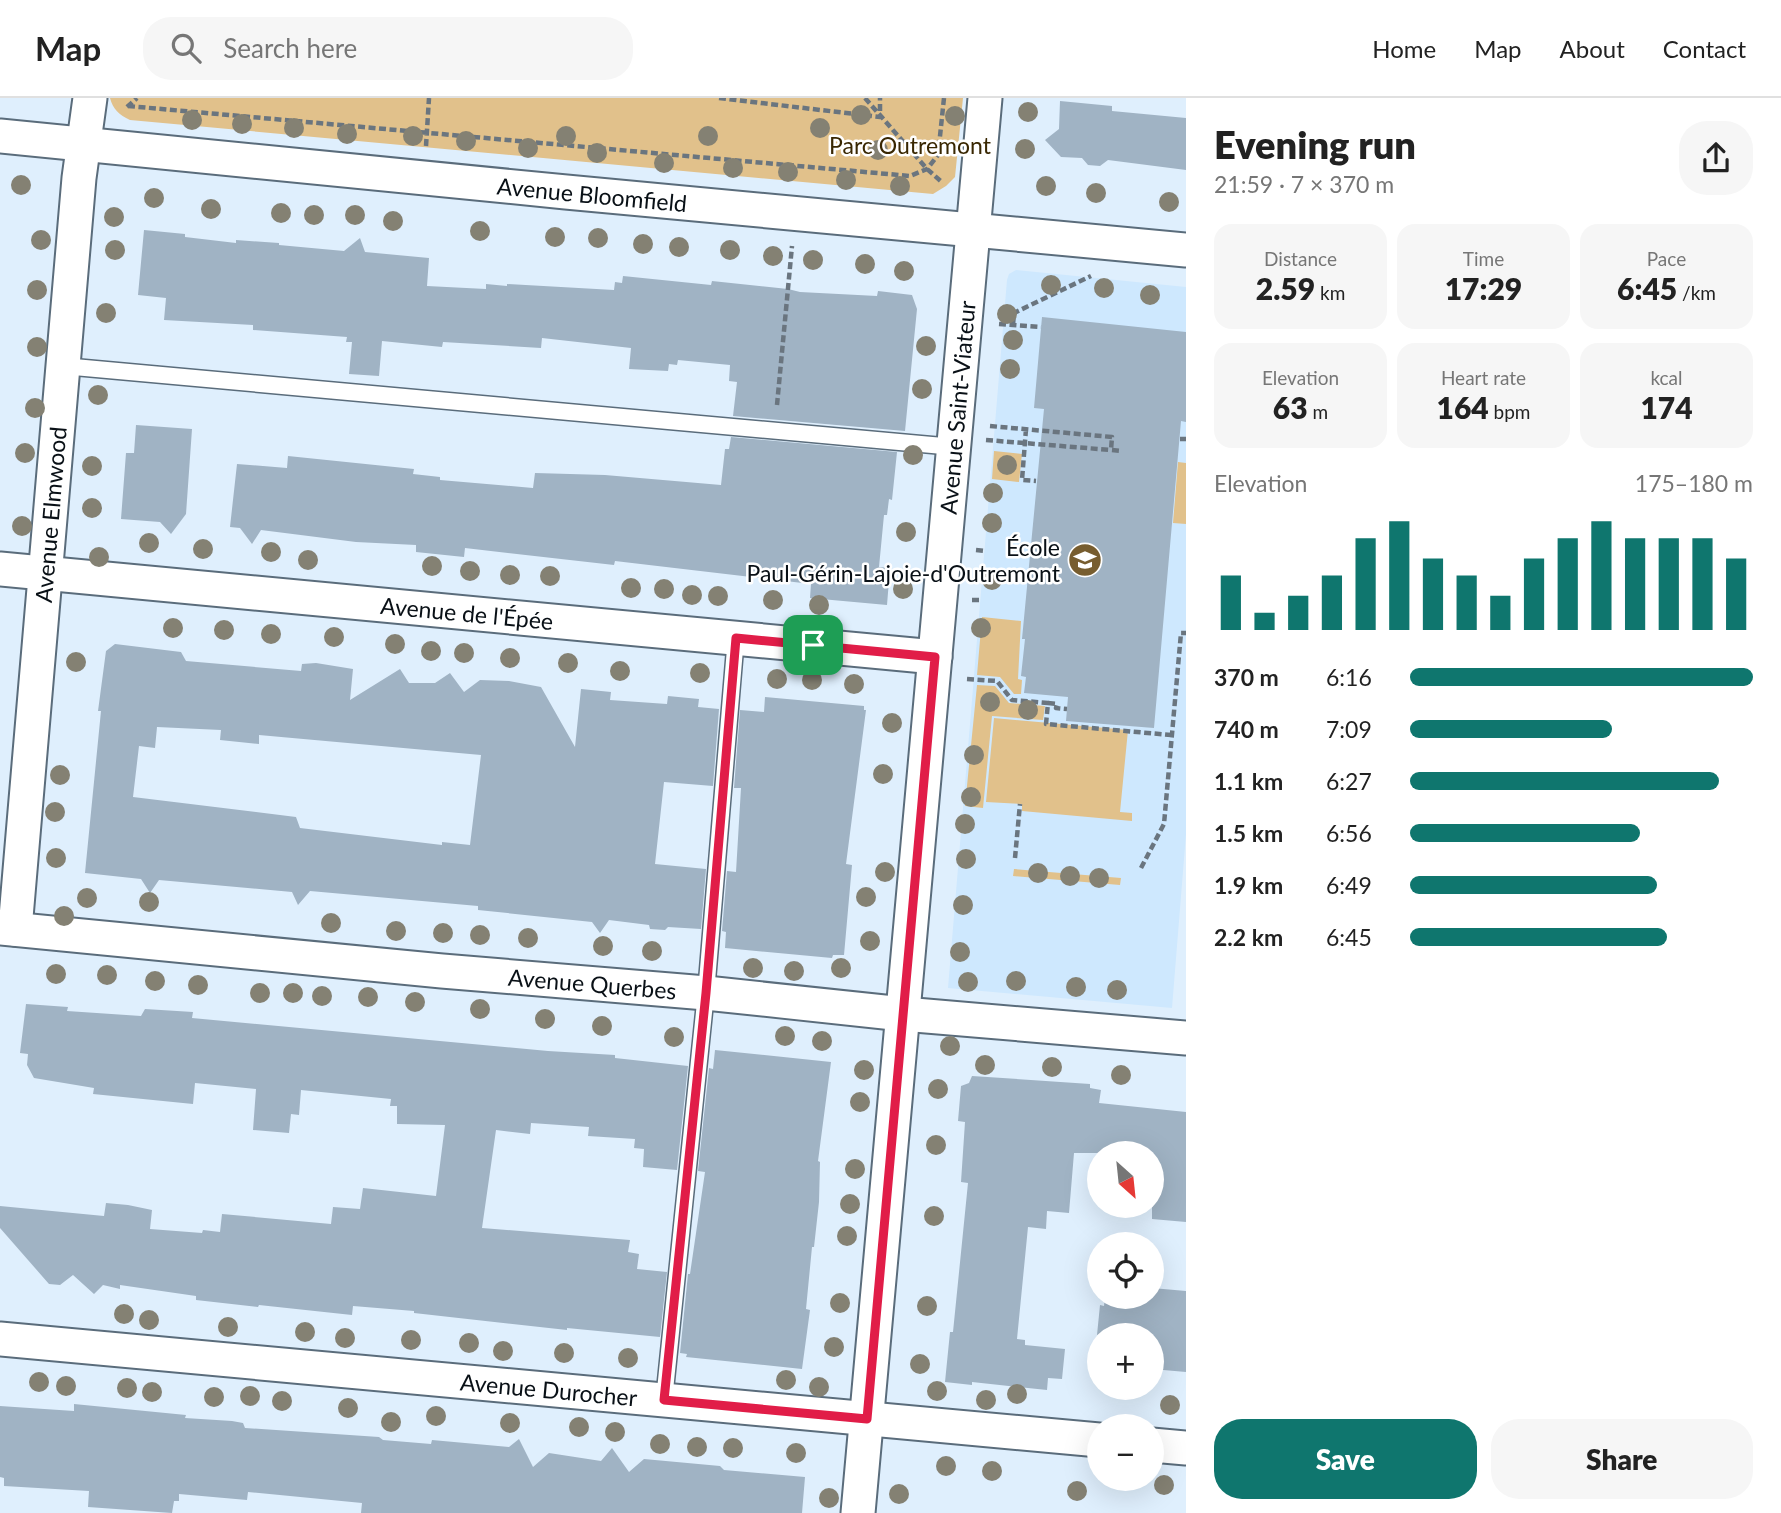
<!DOCTYPE html>
<meta charset="utf-8">
<style>
:root{--surface:#fff;--page:#f6f6f6;--text:#222;--muted:#767676;--line:#e0e0e0;--accent:#0f766e}
body{margin:0;font-family:Lato,sans-serif;background:var(--page);color:var(--text);height:100vh;display:flex;flex-direction:column;font-size:26px;white-space:nowrap}
*{box-sizing:border-box;margin:0}
p{font-size:23px;color:var(--muted)}
.icon{flex:none;width:38px;height:38px;fill:none;stroke:currentColor;stroke-width:2;stroke-linecap:round;stroke-linejoin:round}
.map{position:relative;flex:1;overflow:hidden}
.details{display:flex;flex-direction:column;background:var(--surface);width:595px}
.details>*{flex:none}
.needle{width:46px;rotate:153deg}
.controls{position:absolute;left:1087px;top:1043px;display:grid;gap:14px}
.controls a{display:grid;place-items:center;width:77px;height:77px;border-radius:50%;background:var(--surface);box-shadow:0 7px 28px #0002;font-size:35px}
.pin{position:absolute;display:grid;place-items:center;width:60px;height:60px;color:#fff;margin:-30px;border-radius:14px;box-shadow:0 4px 10px #0006}
.round{display:grid;place-items:center;flex:none;width:74px;height:74px;border-radius:28px;background:var(--page)}
.summary{display:flex;align-items:center;justify-content:space-between;height:119px;padding:0 28px}
h1{font-size:38px;font-weight:800;line-height:52px}
.stats{display:grid;grid-template-columns:repeat(3,1fr);gap:10px;height:119px;padding:7px 28px}
.stats div{display:grid;align-content:center;border-radius:18px;background:var(--page);text-align:center}
.stats b{font-size:30px;font-weight:800}
.stats small{font-size:19px;font-weight:400}
.stats p{font-size:19px}
.chart{height:196px;padding:14px 28px}
.chart p{display:flex;justify-content:space-between}
.chart svg{width:100%;height:126px;margin-top:7px;stroke:var(--accent);stroke-width:6}
.button{display:flex;gap:14px;margin-top:auto;padding:14px 28px}
.button a{flex:1;height:80px;border-radius:28px;background:var(--accent);color:#fff;font-size:28px;font-weight:800;line-height:80px;text-align:center}
.button a+a{background:var(--page);color:var(--text)}
ul{padding:0 28px;list-style:none;font-size:23px}
li{display:grid;grid-template-columns:112px 84px 1fr;align-items:center;height:52px}
li i{height:18px;border-radius:9px;background:var(--accent)}
header{display:flex;align-items:center;gap:42px;box-sizing:border-box;height:98px;padding:0 35px;background:var(--surface);border-bottom:2px solid var(--line)}
header strong{font-size:33px}
nav{display:flex;gap:38px;margin-inline-start:auto;font-size:24px}
.search{width:490px;height:63px;background:var(--page);display:flex;align-items:center;gap:18px;box-sizing:border-box;padding:0 24px;border-radius:28px;color:var(--muted);font-size:26px}
main{display:flex;flex:1;min-height:0}
.map>svg:first-child{display:block}
.built{fill:#cee8fe}
.green{fill:#e1c18b}
.building{fill:#a0b3c4;fill-rule:evenodd}
.lines{fill:none;stroke-linecap:round;stroke-linejoin:round}
.service-casing{stroke:#5a6c7b;stroke-width:19}
.minor-casing{stroke:#5a6c7b;stroke-width:37}
.path{stroke:#6a757f;stroke-width:4.5;stroke-dasharray:7 3.5;stroke-linecap:butt}
.service{stroke:#fff;stroke-width:16}
.minor{stroke:#fff;stroke-width:33}
.tree{fill:#848173}
.route-casing{stroke:#fff;stroke-width:14}
.route{stroke:#e11d48;stroke-width:9}
.labels{text-anchor:middle;dominant-baseline:central;stroke-width:5;stroke-linejoin:round;paint-order:stroke}
.park-label{font-size:23px;fill:#392702;stroke:#fff}
.street-label{font-size:23px;fill:#091016;stroke:#fff}
.poi-label{font-size:23px;fill:#091016;stroke:#fff;text-anchor:end}
</style>
<header>
<strong>Map</strong>
<div class="search"><svg class="icon" aria-label="search" viewBox="0 0 24 24"><circle cx="10" cy="10" r="6"/><path d="M15 15l6 6"/></svg>Search here</div>
<nav><a>Home</a><a>Map</a><a>About</a><a>Contact</a></nav>
</header>
<main>
<div class="map">
<svg width="1186" height="1415" viewBox="0 0 1186 1415">
<rect width="100%" height="100%" fill="#dfeffd"/>
<path class="built" d="M1016,172L1186,189V736L1172,910L948,890L1007,182L1009,176Z"/>
<path class="green" d="M110,0H963L955,79L946,88L933,96L130,22C119,17 113,11 110,0Z
M994,353L1022,356L1019,384L992,381Z
M1178,364L1186,365V426L1173,425Z
M982,519L1021,523L1018,581L1022,582L1021,596H1014L1000,579L977,577Z
M977,587L995,588L1009,605L1045,608L1043,622L992,618L983,710L965,708Z
M994,620L1128,632L1120,714L1132,715V723L1022,713V706L986,704Z
M1014,771L1121,780L1120,787L1013,778Z"/>
<path class="building" d="M1060,3L1112,8V13L1186,20V72L1108,62L1100,68L1088,67L1082,60L1061,59L1045,42L1059,31Z
M144,132L185,136V139L236,145V142L279,145V147L344,153L360,140L365,154L429,160L427,188L486,191V186L507,188V186L614,192L615,184L622,185L623,178L711,187L712,183L788,191L800,194L877,198L878,193L912,197L917,211L905,333L733,318L737,284L729,283L730,267L678,262L677,267L669,266L668,273L629,271L631,250L542,240L541,250L443,244L442,249L382,243L379,278L349,276L352,244H346L347,239L253,232V227L164,222L166,200L138,197Z
M1042,219L1186,234V324L1181,323L1154,630L1066,623L1068,599L1024,595L1026,579L1021,578L1025,541H1022L1044,311L1034,310Z
M136,327L192,331L186,416L171,436L160,424L121,421L126,355H134Z
M731,339L897,354L892,402L889,401L887,417H884L879,469L890,470L887,507L810,500L811,486L615,463L614,467L465,450L464,459L416,454V447L356,444L261,432L252,446L240,430L230,429L237,366L287,370L288,358L414,371L413,376L440,379V382L533,390L535,375L605,377L721,387L725,351H729Z
M115,546L181,554L186,563L301,573L302,566L316,565L353,571L350,602L400,571L409,585H435L450,575L464,594L480,582L509,583L541,589L575,649L581,591L611,594L610,602L667,606L668,598L699,601L698,609L719,611L713,688L664,684L655,766L706,771L701,831L668,829L665,832L650,831L649,827L609,822L600,835L592,824L478,812V808L310,793L298,807L292,794L159,782L150,795L141,781L85,775L101,613H98L106,553ZM157,629L221,632L220,642L259,646V637L481,657L470,747L442,744V747L300,730L296,719L133,699L139,648L155,650Z
M765,599L864,608V612H866L846,766L852,767L844,857H833L832,860L725,850L726,834L722,833L727,773L736,774L741,690H734L740,612L764,614Z
M26,906L68,909L67,913L141,918L145,911L193,914L192,920L548,953L615,957V960L688,968L677,1072L643,1069L644,1051L634,1050L635,1041L588,1038L589,1029L531,1025L530,1036L496,1032L482,1130L630,1142L628,1154L639,1156L637,1171L667,1174L660,1239L567,1230V1232L414,1215V1213L353,1208L352,1217L259,1207L258,1209L196,1202V1198L120,1187V1191L103,1187L94,1196L73,1177L60,1187L49,1186L0,1130V1108L104,1118L106,1105L128,1107L152,1112L150,1131L202,1135L203,1132L220,1134L222,1116L331,1126L333,1109L360,1111L363,1090L436,1098L445,1027L397,1026V1008H390L391,1001L301,992L299,1017L291,1016L289,1035L253,1032L256,991L195,985L193,1006L93,996L94,990L34,980L27,967L28,956L20,955Z
M715,952L831,964L818,1063L820,1064L819,1104L814,1149H812L806,1211L810,1212L802,1271L686,1259L687,1256L680,1255L688,1176H690L705,1074L698,1073L709,970L713,971Z
M972,978L1090,986V990L1101,992L1099,1005L1186,1014V1124L1152,1121V1055H1074L1069,1115L1047,1113L1046,1131L1028,1129L1017,1241L1025,1242V1247L1065,1251L1062,1281L1048,1280L1047,1292L972,1284V1287L945,1284L950,1234H953L968,1085L961,1084L965,1024L958,1023L961,988L969,985Z
M1152,1190L1186,1193V1274L1152,1271V1237H1097L1100,1207L1104,1208L1105,1199H1152Z
M74,1306L186,1317L185,1320L232,1323L243,1325L245,1330L379,1339L383,1342L431,1346L432,1342L509,1349L519,1341L533,1369L549,1355L601,1363L612,1350L629,1374L644,1361L720,1368L724,1372L805,1379L802,1415H361L362,1405L248,1394L247,1402L179,1396V1403H174L172,1415L88,1409L89,1393L4,1388V1380L0,1379V1308L74,1313Z"/>
<g class="lines">
<g class="service-casing">
<path id="service" d="M63,268L954,349
M664,1302L706,895L736,539"/>
</g>
<g class="minor-casing">
<g id="minor">
<path id="s1" d="M0,38L566,94L1186,152"/>
<path id="s2" d="M0,471L935,559"/>
<path id="s3" d="M0,830L442,873L706,895L903,916L1186,940"/>
<path id="s4" d="M15,831L79,80L90,0"/>
<path id="s5" d="M0,1241L1099,1342"/>
<path d="M1152,1347L1186,1350"/>
<path id="s6" d="M858,1415L985,0"/>
</g>
</g>
<path class="path" d="M719,0L880,19V0
M865,0L927,71L943,85
M128,8L910,78L927,71L938,57L944,0
M127,9L137,0
M426,48L429,0
M999,226L1041,229
M1013,227L1014,215L1091,178
M777,307L792,148
M990,328L1112,339L1111,352L1121,353
M1026,331L1022,382L1036,383
M1180,341H1186
M986,342L1111,352
M976,452L986,453
M972,502H982
M967,581L997,583L1012,602L1048,605L1046,626L1171,637
M1048,605L1057,606L1056,610L1067,611
M1015,760L1020,706
M1141,770L1164,726L1181,535H1186"/>
<use href="#service" class="service"/>
<use href="#minor" class="minor"/>
</g>
<g class="tree">
<circle cx="1028" cy="14" r="10"/>
<circle cx="861" cy="17" r="10"/>
<circle cx="955" cy="18" r="10"/>
<circle cx="192" cy="22" r="10"/>
<circle cx="242" cy="26" r="10"/>
<circle cx="294" cy="30" r="10"/>
<circle cx="820" cy="30" r="10"/>
<circle cx="347" cy="36" r="10"/>
<circle cx="413" cy="38" r="10"/>
<circle cx="566" cy="38" r="10"/>
<circle cx="708" cy="38" r="10"/>
<circle cx="466" cy="43" r="10"/>
<circle cx="528" cy="50" r="10"/>
<circle cx="1025" cy="51" r="10"/>
<circle cx="878" cy="52" r="10"/>
<circle cx="597" cy="55" r="10"/>
<circle cx="664" cy="65" r="10"/>
<circle cx="733" cy="70" r="10"/>
<circle cx="788" cy="74" r="10"/>
<circle cx="846" cy="82" r="10"/>
<circle cx="21" cy="87" r="10"/>
<circle cx="900" cy="88" r="10"/>
<circle cx="1046" cy="88" r="10"/>
<circle cx="1096" cy="95" r="10"/>
<circle cx="154" cy="100" r="10"/>
<circle cx="1169" cy="104" r="10"/>
<circle cx="211" cy="111" r="10"/>
<circle cx="281" cy="115" r="10"/>
<circle cx="314" cy="117" r="10"/>
<circle cx="355" cy="117" r="10"/>
<circle cx="114" cy="119" r="10"/>
<circle cx="393" cy="123" r="10"/>
<circle cx="480" cy="133" r="10"/>
<circle cx="555" cy="139" r="10"/>
<circle cx="598" cy="140" r="10"/>
<circle cx="41" cy="142" r="10"/>
<circle cx="643" cy="146" r="10"/>
<circle cx="679" cy="149" r="10"/>
<circle cx="115" cy="152" r="10"/>
<circle cx="730" cy="152" r="10"/>
<circle cx="773" cy="158" r="10"/>
<circle cx="813" cy="162" r="10"/>
<circle cx="865" cy="166" r="10"/>
<circle cx="904" cy="173" r="10"/>
<circle cx="1051" cy="187" r="10"/>
<circle cx="1104" cy="190" r="10"/>
<circle cx="37" cy="192" r="10"/>
<circle cx="1150" cy="197" r="10"/>
<circle cx="106" cy="215" r="10"/>
<circle cx="1007" cy="216" r="10"/>
<circle cx="1013" cy="242" r="10"/>
<circle cx="926" cy="248" r="10"/>
<circle cx="37" cy="249" r="10"/>
<circle cx="1010" cy="271" r="10"/>
<circle cx="922" cy="291" r="10"/>
<circle cx="98" cy="297" r="10"/>
<circle cx="35" cy="310" r="10"/>
<circle cx="25" cy="355" r="10"/>
<circle cx="913" cy="357" r="10"/>
<circle cx="1007" cy="367" r="10"/>
<circle cx="92" cy="368" r="10"/>
<circle cx="993" cy="395" r="10"/>
<circle cx="92" cy="410" r="10"/>
<circle cx="992" cy="425" r="10"/>
<circle cx="22" cy="428" r="10"/>
<circle cx="906" cy="434" r="10"/>
<circle cx="149" cy="445" r="10"/>
<circle cx="203" cy="451" r="10"/>
<circle cx="271" cy="454" r="10"/>
<circle cx="99" cy="459" r="10"/>
<circle cx="308" cy="462" r="10"/>
<circle cx="432" cy="468" r="10"/>
<circle cx="470" cy="473" r="10"/>
<circle cx="510" cy="477" r="10"/>
<circle cx="550" cy="478" r="10"/>
<circle cx="992" cy="482" r="10"/>
<circle cx="631" cy="490" r="10"/>
<circle cx="664" cy="491" r="10"/>
<circle cx="903" cy="491" r="10"/>
<circle cx="692" cy="497" r="10"/>
<circle cx="718" cy="498" r="10"/>
<circle cx="773" cy="502" r="10"/>
<circle cx="819" cy="507" r="10"/>
<circle cx="173" cy="530" r="10"/>
<circle cx="981" cy="530" r="10"/>
<circle cx="224" cy="532" r="10"/>
<circle cx="271" cy="536" r="10"/>
<circle cx="334" cy="539" r="10"/>
<circle cx="395" cy="546" r="10"/>
<circle cx="431" cy="553" r="10"/>
<circle cx="464" cy="555" r="10"/>
<circle cx="510" cy="560" r="10"/>
<circle cx="76" cy="564" r="10"/>
<circle cx="568" cy="565" r="10"/>
<circle cx="620" cy="573" r="10"/>
<circle cx="700" cy="575" r="10"/>
<circle cx="777" cy="581" r="10"/>
<circle cx="812" cy="582" r="10"/>
<circle cx="854" cy="586" r="10"/>
<circle cx="990" cy="604" r="10"/>
<circle cx="1028" cy="612" r="10"/>
<circle cx="892" cy="625" r="10"/>
<circle cx="974" cy="657" r="10"/>
<circle cx="883" cy="676" r="10"/>
<circle cx="60" cy="677" r="10"/>
<circle cx="971" cy="699" r="10"/>
<circle cx="55" cy="714" r="10"/>
<circle cx="965" cy="726" r="10"/>
<circle cx="56" cy="760" r="10"/>
<circle cx="966" cy="761" r="10"/>
<circle cx="885" cy="774" r="10"/>
<circle cx="1038" cy="775" r="10"/>
<circle cx="1070" cy="778" r="10"/>
<circle cx="1099" cy="780" r="10"/>
<circle cx="866" cy="799" r="10"/>
<circle cx="87" cy="800" r="10"/>
<circle cx="149" cy="804" r="10"/>
<circle cx="963" cy="807" r="10"/>
<circle cx="64" cy="818" r="10"/>
<circle cx="331" cy="825" r="10"/>
<circle cx="396" cy="833" r="10"/>
<circle cx="443" cy="835" r="10"/>
<circle cx="480" cy="837" r="10"/>
<circle cx="528" cy="840" r="10"/>
<circle cx="870" cy="843" r="10"/>
<circle cx="603" cy="848" r="10"/>
<circle cx="652" cy="853" r="10"/>
<circle cx="960" cy="854" r="10"/>
<circle cx="753" cy="870" r="10"/>
<circle cx="841" cy="870" r="10"/>
<circle cx="794" cy="873" r="10"/>
<circle cx="56" cy="876" r="10"/>
<circle cx="107" cy="877" r="10"/>
<circle cx="155" cy="883" r="10"/>
<circle cx="1016" cy="883" r="10"/>
<circle cx="968" cy="884" r="10"/>
<circle cx="198" cy="887" r="10"/>
<circle cx="1076" cy="889" r="10"/>
<circle cx="1117" cy="892" r="10"/>
<circle cx="260" cy="895" r="10"/>
<circle cx="293" cy="895" r="10"/>
<circle cx="322" cy="898" r="10"/>
<circle cx="368" cy="899" r="10"/>
<circle cx="415" cy="904" r="10"/>
<circle cx="480" cy="911" r="10"/>
<circle cx="545" cy="921" r="10"/>
<circle cx="602" cy="928" r="10"/>
<circle cx="785" cy="938" r="10"/>
<circle cx="674" cy="939" r="10"/>
<circle cx="822" cy="943" r="10"/>
<circle cx="950" cy="948" r="10"/>
<circle cx="985" cy="967" r="10"/>
<circle cx="1052" cy="969" r="10"/>
<circle cx="864" cy="972" r="10"/>
<circle cx="1121" cy="977" r="10"/>
<circle cx="938" cy="991" r="10"/>
<circle cx="860" cy="1004" r="10"/>
<circle cx="936" cy="1047" r="10"/>
<circle cx="855" cy="1071" r="10"/>
<circle cx="850" cy="1106" r="10"/>
<circle cx="934" cy="1118" r="10"/>
<circle cx="847" cy="1138" r="10"/>
<circle cx="840" cy="1205" r="10"/>
<circle cx="927" cy="1208" r="10"/>
<circle cx="124" cy="1216" r="10"/>
<circle cx="149" cy="1222" r="10"/>
<circle cx="228" cy="1229" r="10"/>
<circle cx="305" cy="1234" r="10"/>
<circle cx="345" cy="1240" r="10"/>
<circle cx="411" cy="1242" r="10"/>
<circle cx="469" cy="1245" r="10"/>
<circle cx="834" cy="1249" r="10"/>
<circle cx="503" cy="1253" r="10"/>
<circle cx="564" cy="1255" r="10"/>
<circle cx="628" cy="1260" r="10"/>
<circle cx="920" cy="1266" r="10"/>
<circle cx="786" cy="1282" r="10"/>
<circle cx="39" cy="1284" r="10"/>
<circle cx="66" cy="1288" r="10"/>
<circle cx="819" cy="1289" r="10"/>
<circle cx="127" cy="1290" r="10"/>
<circle cx="937" cy="1293" r="10"/>
<circle cx="152" cy="1294" r="10"/>
<circle cx="1017" cy="1296" r="10"/>
<circle cx="250" cy="1298" r="10"/>
<circle cx="214" cy="1299" r="10"/>
<circle cx="986" cy="1302" r="10"/>
<circle cx="282" cy="1303" r="10"/>
<circle cx="1170" cy="1307" r="10"/>
<circle cx="348" cy="1310" r="10"/>
<circle cx="436" cy="1318" r="10"/>
<circle cx="391" cy="1324" r="10"/>
<circle cx="510" cy="1325" r="10"/>
<circle cx="579" cy="1329" r="10"/>
<circle cx="615" cy="1334" r="10"/>
<circle cx="660" cy="1346" r="10"/>
<circle cx="697" cy="1349" r="10"/>
<circle cx="733" cy="1350" r="10"/>
<circle cx="796" cy="1355" r="10"/>
<circle cx="946" cy="1368" r="10"/>
<circle cx="992" cy="1373" r="10"/>
<circle cx="1164" cy="1387" r="10"/>
<circle cx="1077" cy="1393" r="10"/>
<circle cx="899" cy="1396" r="10"/>
<circle cx="829" cy="1400" r="10"/>
</g>
<g class="lines">
<g class="route-casing">
<path id="route" d="M736,540L935,559L867,1321L664,1302L706,895Z"/>
</g>
<use href="#route" class="route"/>
</g>
<defs>
<g id="school-disc" transform="scale(1.75)"><circle r="9.5" fill="#775d2f" stroke="#fff"/><path d="M0-5L7-2L0 1L-7-2ZM-4 1L0 2.5L4 1V4Q0 6-4 4Z" fill="#fff"/></g>
</defs>
<g fill-rule="evenodd">
<use href="#school-disc" x="1085" y="462"/>
</g>
<g class="labels">
<g class="park-label">
<text x="910" y="47">Parc Outremont</text>
</g>
<g class="street-label">
<text stroke="none"><textPath href="#s1" startOffset="595">Avenue Bloomfield</textPath></text>
<text stroke="none"><textPath href="#s6" startOffset="1110">Avenue Saint-Viateur</textPath></text>
<text stroke="none"><textPath href="#s4" startOffset="416">Avenue Elmwood</textPath></text>
<text stroke="none"><textPath href="#s2" startOffset="469">Avenue de l'Épée</textPath></text>
<text stroke="none"><textPath href="#s3" startOffset="595">Avenue Querbes</textPath></text>
<text stroke="none"><textPath href="#s5" startOffset="551">Avenue Durocher</textPath></text>
</g>
<g class="poi-label">
<text x="1060" y="449">École<tspan x="1060" dy="26">Paul-Gérin-Lajoie-d'Outremont</tspan></text>
</g>
</g>
</svg>
<div class="controls">
<a><svg class="needle" viewBox="-14 -14 28 28"><path d="M0-13l5 13h-10z" fill="#e53935"/><path d="M0 13l5-13h-10z" fill="#767676"/></svg></a>
<a><svg class="icon" aria-label="locate" viewBox="0 0 24 24"><circle cx="12" cy="12" r="6"/><path d="M12 2v4M12 18v4M2 12h4M18 12h4"/></svg></a>
<a>+</a>
<a>−</a>
</div>
<div class="pin" style="left:813px;top:547px;background:#1e9e55"><svg class="icon" aria-label="arrive" viewBox="0 0 24 24"><path d="M6 21V4h12l-3 4 3 4H6"/></svg></div>
</div>
<section class="details">
<div class="summary"><div><h1>Evening run</h1><p>21:59 · 7 × 370 m</p></div><a class="round"><svg class="icon" aria-label="share" viewBox="0 0 24 24"><path d="M12 15V3M7 8l5-5 5 5M5 13v7h14v-7"/></svg></a></div>
<div class="stats">
<div><p>Distance</p><b>2.59<small> km</small></b></div>
<div><p>Time</p><b>17:29</b></div>
<div><p>Pace</p><b>6:45<small> /km</small></b></div>
</div>
<div class="stats">
<div><p>Elevation</p><b>63<small> m</small></b></div>
<div><p>Heart rate</p><b>164<small> bpm</small></b></div>
<div><p>kcal</p><b>174</b></div>
</div>
<div class="chart"><p><span>Elevation</span>175–180 m</p>
<svg viewBox="0 0 160 44" preserveAspectRatio="none"><path d="M5 44V25M15 44V38M25 44V32M35 44V25M45 44V12M55 44V6M65 44V19M75 44V25M85 44V32M95 44V19M105 44V12M115 44V6M125 44V12M135 44V12M145 44V12M155 44V19"/></svg>
</div>
<ul>
<li><b>370 m</b>6:16<i style="width:100%"></i></li>
<li><b>740 m</b>7:09<i style="width:59%"></i></li>
<li><b>1.1 km</b>6:27<i style="width:90%"></i></li>
<li><b>1.5 km</b>6:56<i style="width:67%"></i></li>
<li><b>1.9 km</b>6:49<i style="width:72%"></i></li>
<li><b>2.2 km</b>6:45<i style="width:75%"></i></li>
</ul>
<div class="button"><a>Save</a><a>Share</a></div>
</section>
</main>
